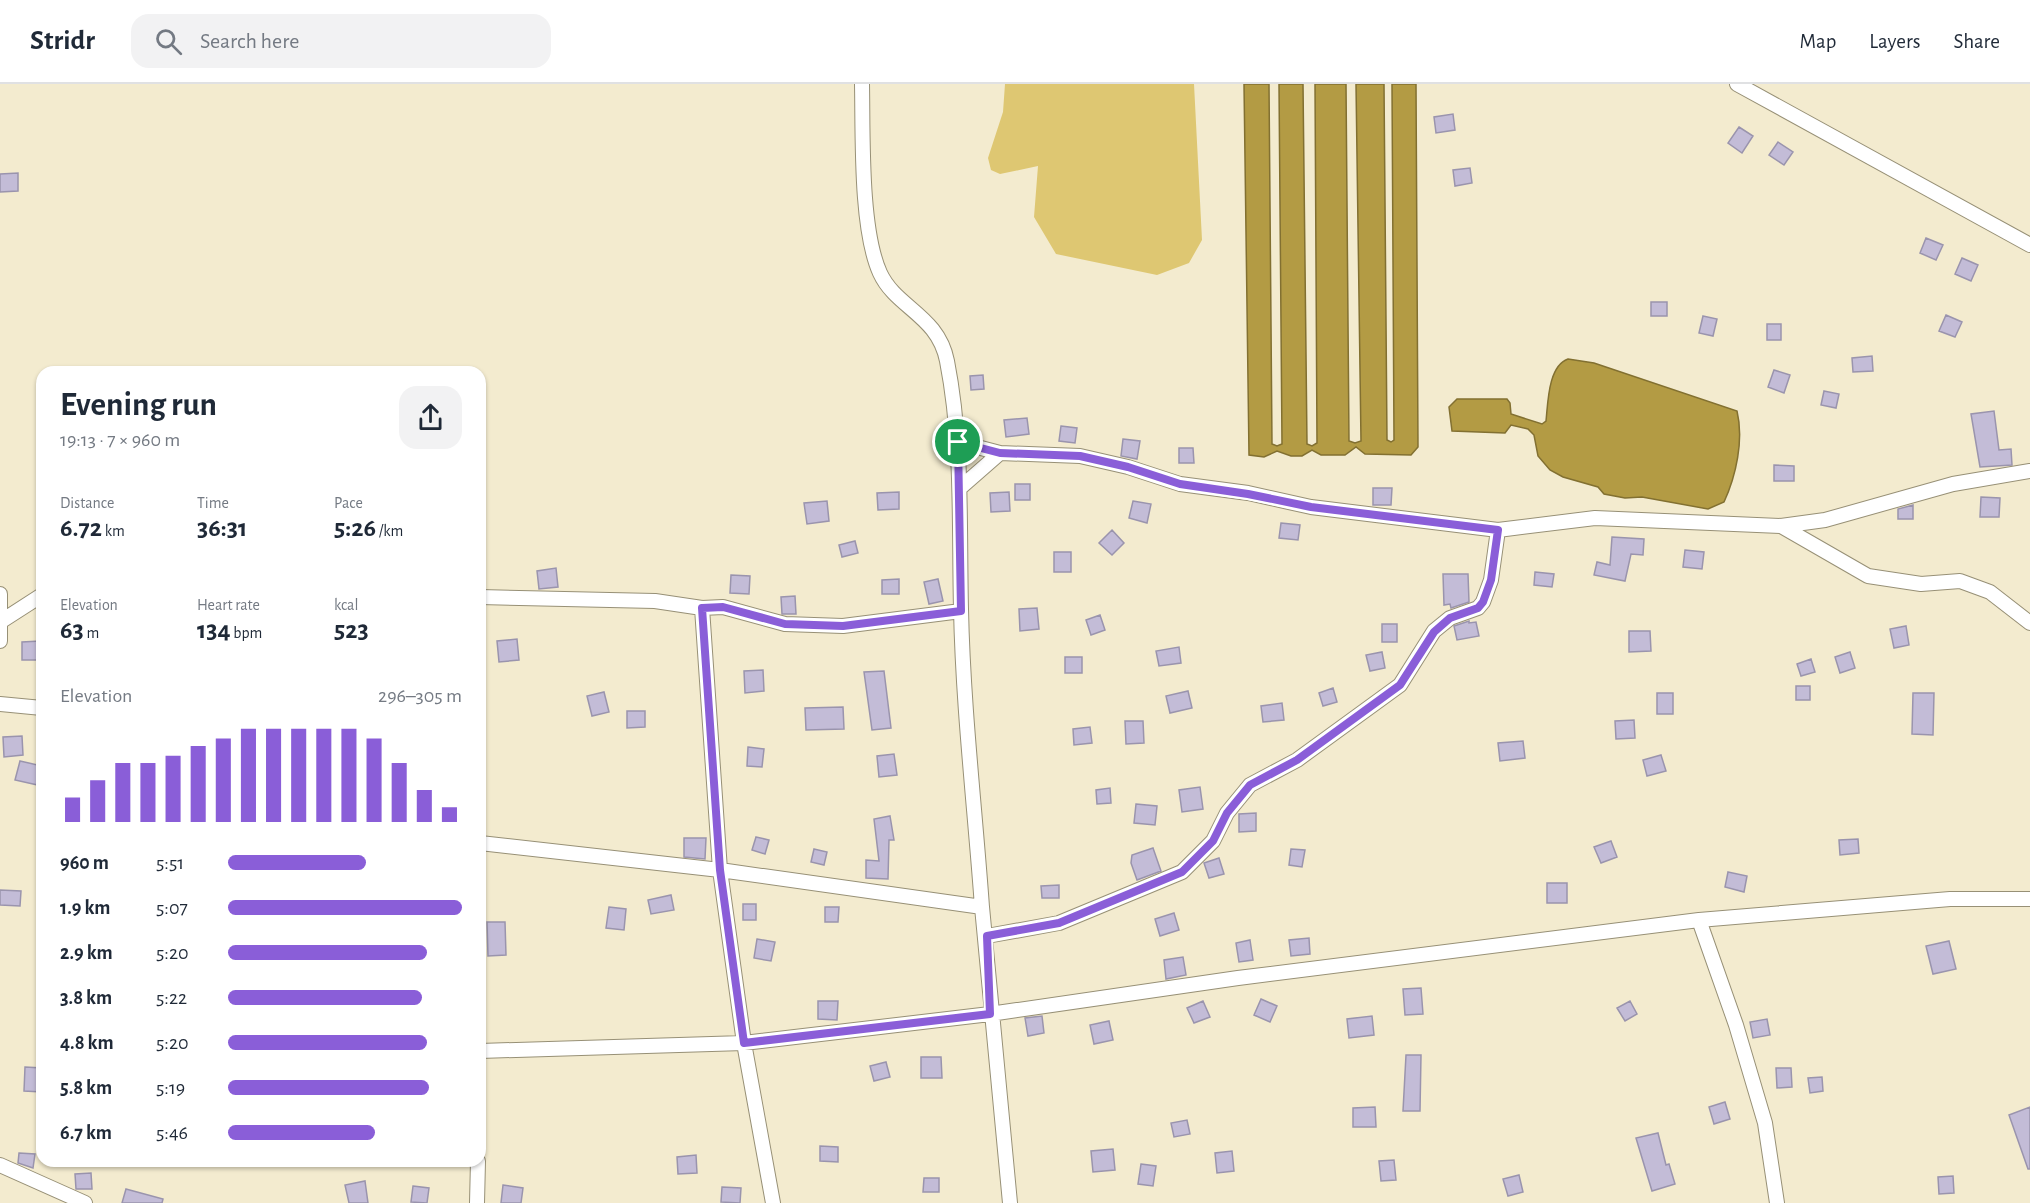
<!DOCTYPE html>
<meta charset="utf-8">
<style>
:root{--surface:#fff;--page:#f2f2f3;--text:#1f2937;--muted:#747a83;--line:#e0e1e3;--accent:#8a5ed8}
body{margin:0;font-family:"Alegreya Sans",sans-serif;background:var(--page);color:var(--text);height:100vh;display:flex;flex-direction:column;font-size:22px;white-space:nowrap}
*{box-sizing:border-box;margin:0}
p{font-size:20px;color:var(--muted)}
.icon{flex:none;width:33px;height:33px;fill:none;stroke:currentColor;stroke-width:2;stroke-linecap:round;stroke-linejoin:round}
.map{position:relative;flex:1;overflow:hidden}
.panel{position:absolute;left:36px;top:282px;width:450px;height:801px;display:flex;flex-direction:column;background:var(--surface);border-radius:18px;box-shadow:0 2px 4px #0004}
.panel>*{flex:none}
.pin{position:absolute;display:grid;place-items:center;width:51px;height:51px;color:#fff;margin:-26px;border:3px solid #fff;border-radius:50%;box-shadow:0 2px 6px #0007}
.round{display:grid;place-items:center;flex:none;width:63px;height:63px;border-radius:18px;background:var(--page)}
.summary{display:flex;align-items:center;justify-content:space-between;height:102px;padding:0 24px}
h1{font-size:33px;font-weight:700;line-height:45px}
.figures{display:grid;grid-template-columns:repeat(3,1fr);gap:9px;height:102px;padding:6px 24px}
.figures div{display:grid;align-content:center}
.figures b{font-size:26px;font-weight:700}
.figures small{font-size:16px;font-weight:400}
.figures p{font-size:16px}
.chart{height:168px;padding:12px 24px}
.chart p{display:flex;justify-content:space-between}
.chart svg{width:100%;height:108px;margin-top:6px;stroke:var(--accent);stroke-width:6}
ul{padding:0 24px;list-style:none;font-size:20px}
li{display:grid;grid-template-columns:96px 72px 1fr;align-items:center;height:45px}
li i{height:15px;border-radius:8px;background:var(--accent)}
header{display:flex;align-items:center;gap:36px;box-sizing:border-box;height:84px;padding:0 30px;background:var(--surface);border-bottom:2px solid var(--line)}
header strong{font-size:28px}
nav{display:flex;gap:33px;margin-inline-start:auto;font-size:21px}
.search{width:420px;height:54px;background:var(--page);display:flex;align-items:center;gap:15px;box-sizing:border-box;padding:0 21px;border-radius:18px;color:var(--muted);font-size:22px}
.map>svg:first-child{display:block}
.green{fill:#dec772}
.water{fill:#b39b44;stroke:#827031;stroke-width:1.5}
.building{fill:#c3bcd7;stroke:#9a94ad;stroke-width:1.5}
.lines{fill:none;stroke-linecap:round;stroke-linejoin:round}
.street-casing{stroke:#979076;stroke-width:16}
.street{stroke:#fff;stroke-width:14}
.route-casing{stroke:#fff;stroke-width:12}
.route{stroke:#8a5ed8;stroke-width:8}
</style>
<header>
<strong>Stridr</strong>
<div class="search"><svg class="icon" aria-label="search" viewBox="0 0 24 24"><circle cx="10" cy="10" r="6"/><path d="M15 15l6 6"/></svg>Search here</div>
<nav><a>Map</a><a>Layers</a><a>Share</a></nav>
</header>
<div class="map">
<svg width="2030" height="1119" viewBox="0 0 2030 1119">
<rect width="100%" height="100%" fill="#f3ebcf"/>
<path class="green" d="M1005,0H1194L1202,156L1189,179L1157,191L1056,170L1034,133L1038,82L1000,90L991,86L988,74L1003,28Z"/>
<path class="water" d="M1244,0H1269L1272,360L1277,362L1282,360L1279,0H1303L1307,360L1312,362L1317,359L1315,0H1346L1349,357L1355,359L1361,357L1356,0H1384L1387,356L1391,358L1394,356L1392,0H1416L1418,363L1411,371L1365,370L1356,363L1345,371H1321L1312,366L1302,372H1291L1277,367L1264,373L1249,371Z
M1568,275L1594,279L1737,327C1744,356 1736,392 1724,418L1708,425L1642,413L1625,414L1604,410L1598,403L1563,393L1550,386L1538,372L1534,351L1528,345L1511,341L1505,349L1452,347L1449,323L1457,315H1507L1510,319L1511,330L1542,340L1546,337C1548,319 1548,282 1568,275Z"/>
<path class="building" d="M1453,30L1455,46L1436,49L1434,33Z
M1739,43L1753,52L1742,69L1728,59Z
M1778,58L1793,68L1784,81L1769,71Z
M1470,84L1472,99L1455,102L1453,86Z
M18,89V107L0,108V90Z
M1926,154L1943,161L1936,176L1920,169Z
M1962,174L1978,181L1971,197L1955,190Z
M1651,218H1667V232H1651Z
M1946,231L1962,238L1955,253L1939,247Z
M1703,232L1717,235L1713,252L1699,249Z
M1767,240H1781V256H1767Z
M1872,272L1873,287L1853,288L1852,274Z
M1774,286L1790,291L1784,309L1768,303Z
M983,291L984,305L971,306L970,292Z
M1824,307L1839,310L1836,324L1821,321Z
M1994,327L1999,366L2011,365L2012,381L1980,383L1971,330Z
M1027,334L1029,350L1006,353L1004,336Z
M1061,342L1077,344L1075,359L1059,357Z
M1123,355L1140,357L1137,375L1121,372Z
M1179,364H1193L1194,379H1179Z
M1774,381L1794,382V397H1774Z
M1015,400H1030V416H1015Z
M1373,404H1392L1391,421H1373Z
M899,408V425L878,426L877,409Z
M1009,408L1010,427L991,428L990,409Z
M1981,413L2000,414L1999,433H1980Z
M827,417L829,437L807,440L804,419Z
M1133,417L1151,420L1147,439L1129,434Z
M1913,421V435H1898V425Z
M1281,439L1300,441L1298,456L1279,454Z
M1112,446L1124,459L1112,471L1099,459Z
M1612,453L1644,455L1643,471L1631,470L1625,497L1594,491L1597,478L1610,481Z
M855,457L858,469L842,473L839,461Z
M1685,466L1704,468L1702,485L1683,483Z
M1054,468H1071V488H1054Z
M556,484L558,503L539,505L537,487Z
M1535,488L1554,490L1552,503L1534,501Z
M1443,490H1468L1469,518L1451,524L1450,520L1444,521Z
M731,491L750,492L749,510L730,509Z
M899,495V510H882V496Z
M938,495L943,517L929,520L924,498Z
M795,512L796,530H782L781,513Z
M1037,524L1039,545L1020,547L1019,525Z
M1100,531L1105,546L1091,551L1086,536Z
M1469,537V539L1476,538L1479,552L1457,556L1454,542Z
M1382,540H1397V558H1382Z
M1906,542L1909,561L1894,564L1890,545Z
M1629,547H1650L1651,567L1629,568Z
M517,555L519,576L499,578L497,557Z
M40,557V576H22V558Z
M1179,563L1181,579L1159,582L1156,567Z
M1382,568L1385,584L1370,587L1366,571Z
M1850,568L1855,584L1840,589L1835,573Z
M1065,573H1082V589H1065Z
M1811,575L1815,588L1801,592L1797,580Z
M763,586L764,607L745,609L744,587Z
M884,587L891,644L872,646L864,588Z
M1796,602H1810V616H1796Z
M1333,604L1337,618L1323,622L1319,609Z
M1188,607L1192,624L1170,629L1166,612Z
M604,608L609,628L592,632L587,612Z
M1657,609H1673V630H1657Z
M1913,609H1934L1933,651L1912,650Z
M1282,619L1284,636L1263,638L1261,622Z
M843,623L844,645L806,646L805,624Z
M627,627H645V643L627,644Z
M1634,636L1635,654L1616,655L1615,637Z
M1125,637H1143L1144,659L1126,660Z
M1090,643L1092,659L1074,661L1073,645Z
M22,652L23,671L4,673L3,653Z
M1523,657L1525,674L1500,677L1498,659Z
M748,663L764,665L762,683L747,682Z
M894,670L897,691L879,693L877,672Z
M1661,671L1666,687L1647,692L1643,676Z
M20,677L42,682V702L15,696Z
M1200,703L1203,725L1182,728L1179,706Z
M1110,704L1111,719L1097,720L1096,706Z
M1136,720L1157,722L1155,741L1134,739Z
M1256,729V747L1239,748V730Z
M890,732L894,756H889L888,795L866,794V776L879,777L874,735Z
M756,753L769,756L765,770L752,766Z
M684,754H706L705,775L684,773Z
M1858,755L1859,769L1840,771L1839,756Z
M1611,757L1617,773L1601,779L1594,763Z
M1153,764L1161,787L1137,796L1131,779L1132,771Z
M814,765L827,768L824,781L811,778Z
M1291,765L1305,766L1302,783L1289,781Z
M1219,774L1224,790L1209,794L1204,779Z
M1728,788L1747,792L1744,808L1725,803Z
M1547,799H1567V819H1547Z
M1059,801V814H1042L1041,802Z
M0,806L21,807L20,822L0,821Z
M671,811L674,826L651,830L648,816Z
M743,820H756V836H743Z
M609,823L626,825L624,846L606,844Z
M825,823H839L838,838H825Z
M1174,829L1179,846L1160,852L1155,835Z
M487,838H505L506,871L488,872Z
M1309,854L1310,870L1291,872L1289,856Z
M757,855L775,858L771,877L754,874Z
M1250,856L1253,876L1239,878L1236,859Z
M1949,857L1956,885L1933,890L1926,862Z
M1183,873L1186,891L1166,895L1164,876Z
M1421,904L1423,930L1405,931L1403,905Z
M1261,915L1277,922L1270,938L1254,931Z
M818,917H838L837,936L818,935Z
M1203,917L1210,933L1194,939L1187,924Z
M1630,917L1637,930L1625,937L1617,924Z
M1042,932L1044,949L1028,952L1025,934Z
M1372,932L1374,951L1349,954L1347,935Z
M1767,935L1770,951L1753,954L1750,938Z
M1109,937L1113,956L1094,960L1090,941Z
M1406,971H1421L1420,1027H1403Z
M921,973H941L942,994H921Z
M886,978L890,993L874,997L870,982Z
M25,983L42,984V1008L24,1007Z
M1776,984H1791L1792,1003L1777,1004Z
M1822,993L1823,1007L1810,1009L1808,994Z
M1725,1018L1730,1035L1714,1040L1709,1023Z
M1375,1023L1376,1043H1353V1024Z
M2030,1023V1085H2028L2009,1031Z
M1187,1036L1190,1050L1174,1053L1171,1039Z
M1658,1049L1666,1081L1669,1080L1675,1100L1652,1107L1636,1054Z
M820,1062L838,1063V1078L820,1077Z
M1113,1065L1115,1086L1093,1088L1091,1067Z
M1232,1067L1234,1087L1217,1089L1215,1069Z
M19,1069L35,1070L33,1084L18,1079Z
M696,1071L697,1089L678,1090L677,1073Z
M1394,1076L1396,1096L1381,1097L1379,1077Z
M1141,1080L1156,1082L1153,1102L1138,1100Z
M91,1089L92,1105H76L75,1090Z
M1519,1091L1523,1108L1508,1112L1503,1095Z
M1953,1092L1954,1109L1939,1110L1938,1093Z
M924,1094H939V1108H923Z
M365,1097L368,1119H349L345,1101Z
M503,1101L523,1104L521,1119H501Z
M413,1102L429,1104L427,1119L411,1118Z
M722,1103L741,1104L740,1119L721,1118Z
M126,1105L163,1115L162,1119H122Z"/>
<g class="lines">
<g class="street-casing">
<path id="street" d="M862,0C863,50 860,145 880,189C896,224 938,231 947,277C963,359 959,442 961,525C963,624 975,725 982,823L1010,1119
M1737,0L2030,161
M958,358L1000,369L1080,372L1128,383L1180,400L1248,409L1311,423L1498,446L1595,434L1781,442L1825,436L1953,400L2030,387
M960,404L1000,369
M1781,442L1868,492L1921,500L1960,497L1990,508L2030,539
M0,510V557
M480,513L655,517L702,524L723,523L785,540L843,542L961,527
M702,524L720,786L744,959L773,1119
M0,538L42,511
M0,620L42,624
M480,759L720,786L982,823
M1699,836L1736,941L1765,1039L1777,1119
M987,852L1059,839L1182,788L1213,757L1227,729L1250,701L1297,676L1400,601L1434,547L1450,534L1478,524L1483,518L1491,496L1498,446
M480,967L744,959L990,930L1238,894L1699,836L1950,815H2030
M0,1081L85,1119
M477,1119L478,1077"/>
</g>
<use href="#street" class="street"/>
</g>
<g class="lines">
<g class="route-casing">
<path id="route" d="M958,358L1000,369L1080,372L1128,383L1180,400L1248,410L1311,423L1498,446L1491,496L1483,518L1478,524L1450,534L1434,548L1400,601L1297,676L1250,701L1227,729L1213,757L1182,788L1059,839L987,852L990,930L744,959L720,786L702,524L723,523L785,540L843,542L961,527Z"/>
</g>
<use href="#route" class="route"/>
</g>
</svg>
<div class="pin" style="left:958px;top:358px;background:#1e9e55"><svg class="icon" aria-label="arrive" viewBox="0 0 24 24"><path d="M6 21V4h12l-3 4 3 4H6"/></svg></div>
<section class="panel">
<div class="summary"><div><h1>Evening run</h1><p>19:13 · 7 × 960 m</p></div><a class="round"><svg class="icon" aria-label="share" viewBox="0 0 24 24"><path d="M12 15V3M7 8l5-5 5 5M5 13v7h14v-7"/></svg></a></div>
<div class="figures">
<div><p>Distance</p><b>6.72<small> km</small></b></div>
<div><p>Time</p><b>36:31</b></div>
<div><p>Pace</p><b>5:26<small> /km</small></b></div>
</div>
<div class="figures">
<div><p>Elevation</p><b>63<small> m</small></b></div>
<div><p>Heart rate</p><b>134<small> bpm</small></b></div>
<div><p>kcal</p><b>523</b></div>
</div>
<div class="chart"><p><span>Elevation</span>296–305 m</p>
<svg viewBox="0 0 160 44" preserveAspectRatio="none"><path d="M5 44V34M15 44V27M25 44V20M35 44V20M45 44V17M55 44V13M65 44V10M75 44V6M85 44V6M95 44V6M105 44V6M115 44V6M125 44V10M135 44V20M145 44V31M155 44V38"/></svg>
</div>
<ul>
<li><b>960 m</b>5:51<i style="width:59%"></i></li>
<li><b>1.9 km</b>5:07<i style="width:100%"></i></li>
<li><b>2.9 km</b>5:20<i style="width:85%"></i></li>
<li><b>3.8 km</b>5:22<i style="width:83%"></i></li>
<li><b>4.8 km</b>5:20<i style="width:85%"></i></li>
<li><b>5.8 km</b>5:19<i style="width:86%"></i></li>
<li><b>6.7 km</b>5:46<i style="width:63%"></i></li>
</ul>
</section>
</div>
